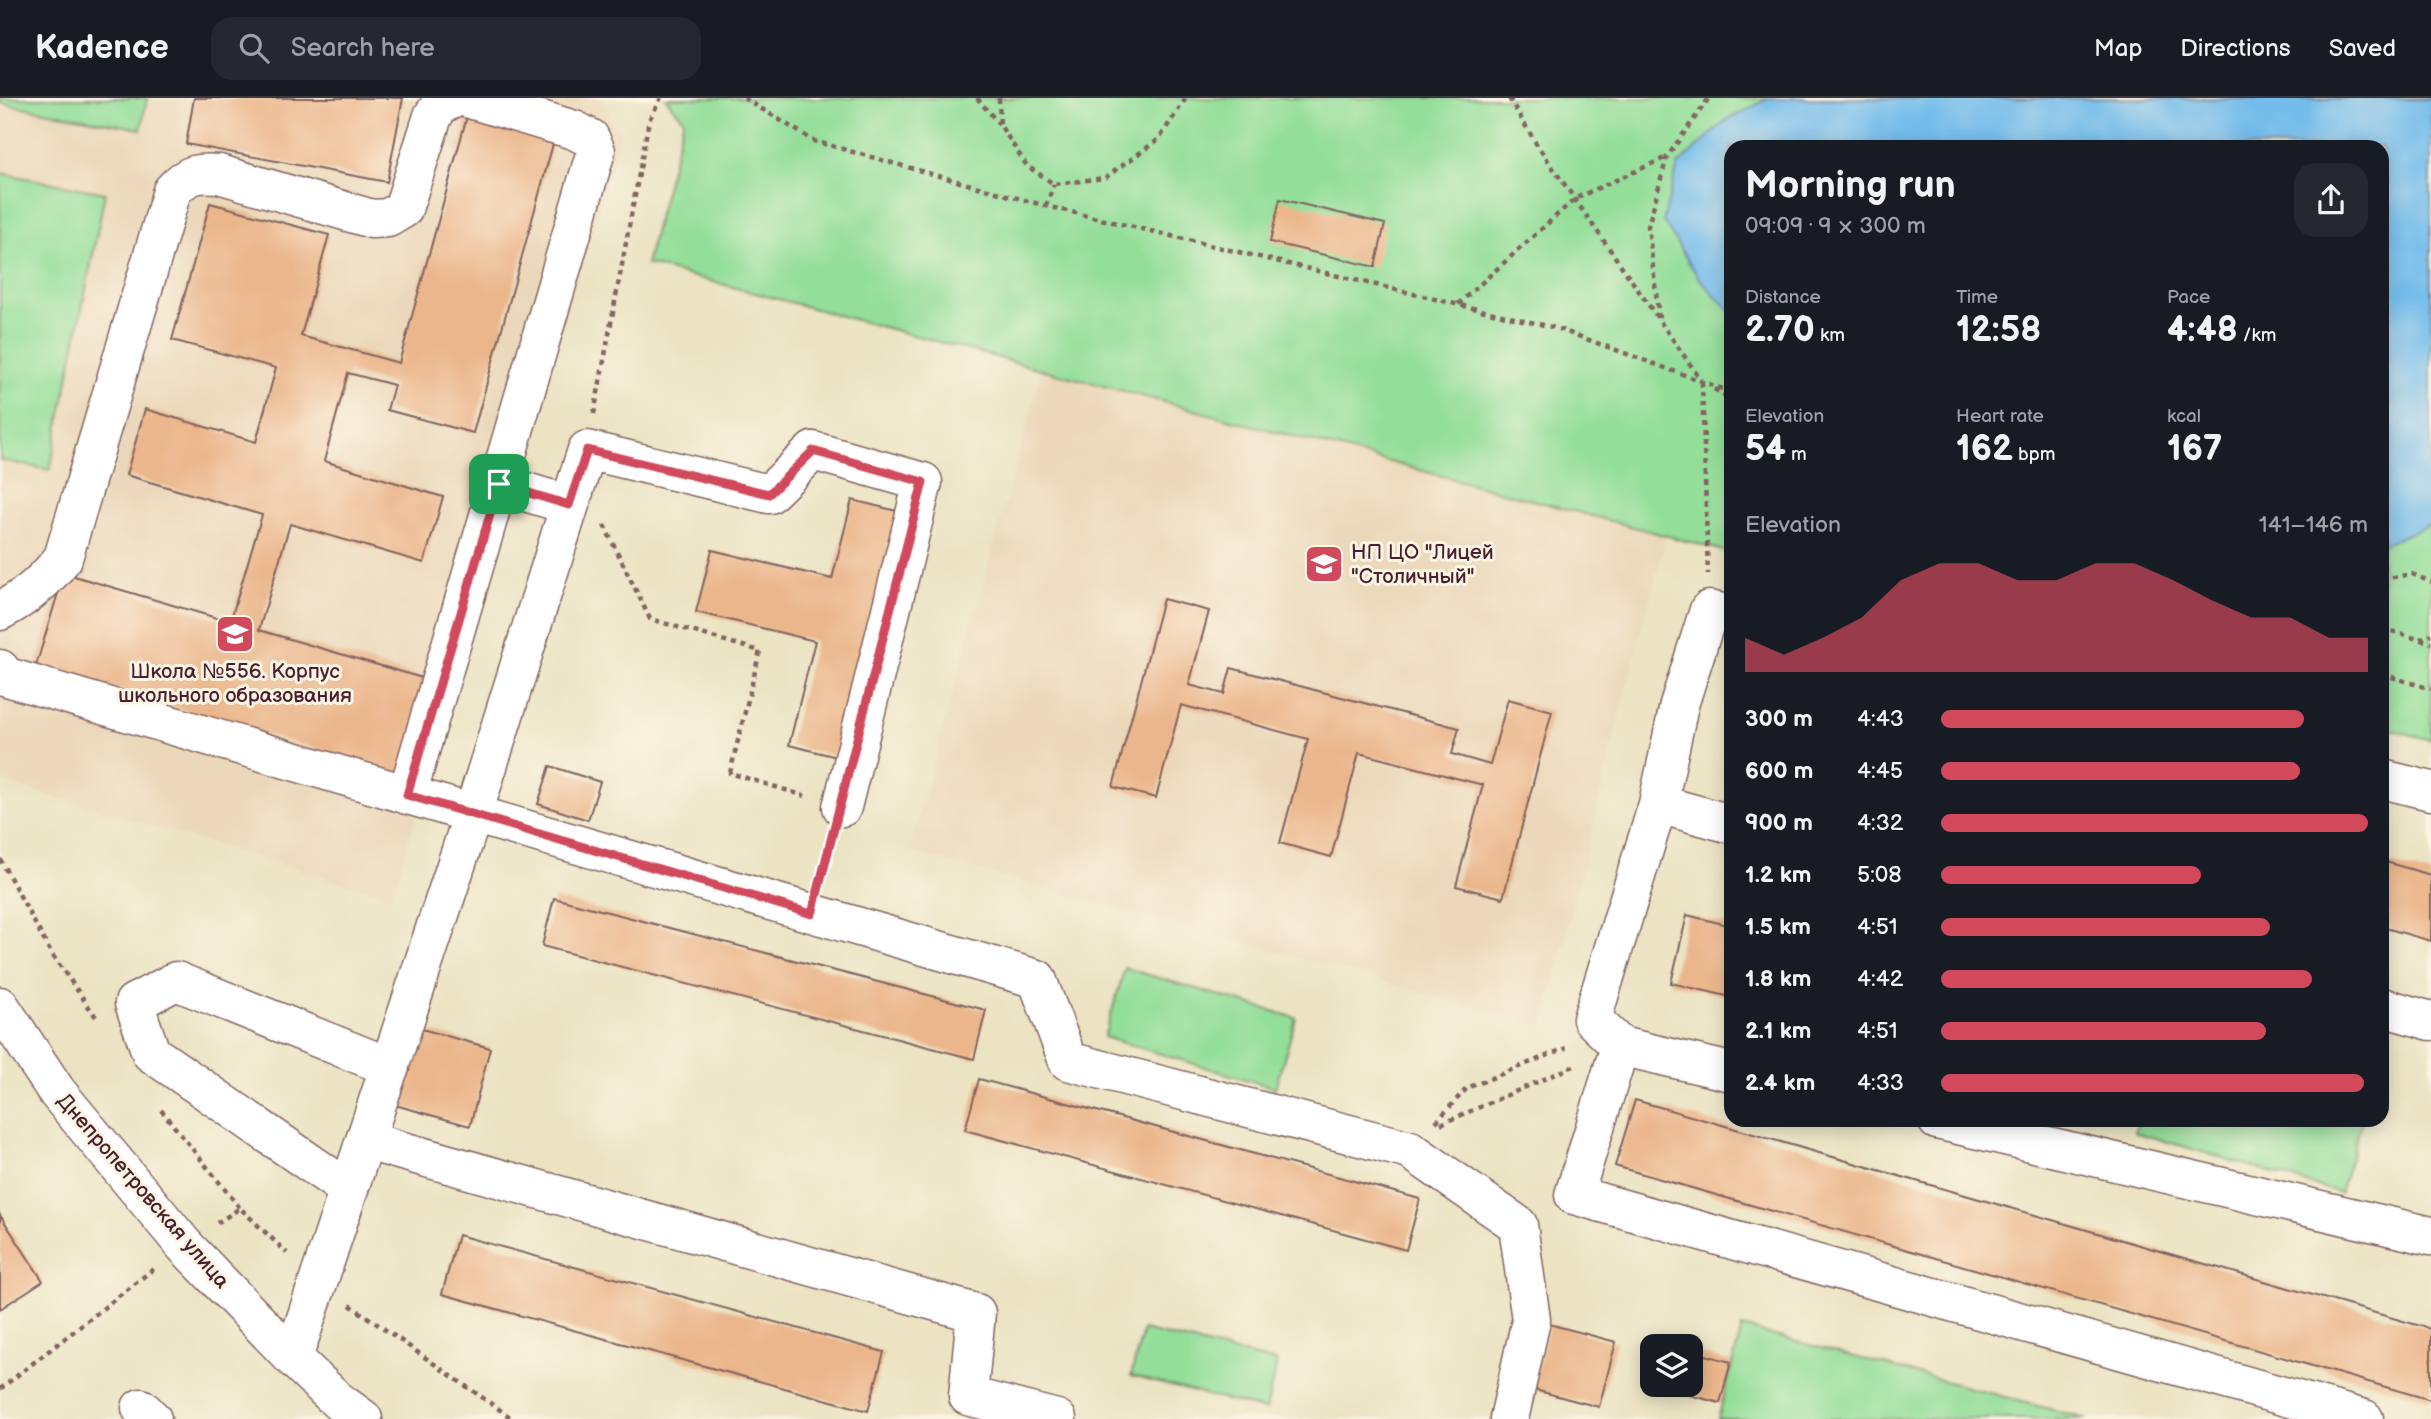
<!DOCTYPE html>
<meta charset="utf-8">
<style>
:root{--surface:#171b24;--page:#242831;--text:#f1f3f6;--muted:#9ea1a6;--line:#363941;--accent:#d1495b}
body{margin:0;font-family:"Balsamiq Sans",sans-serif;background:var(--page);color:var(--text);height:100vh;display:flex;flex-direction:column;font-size:26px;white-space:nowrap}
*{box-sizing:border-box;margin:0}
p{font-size:23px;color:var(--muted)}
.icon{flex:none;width:38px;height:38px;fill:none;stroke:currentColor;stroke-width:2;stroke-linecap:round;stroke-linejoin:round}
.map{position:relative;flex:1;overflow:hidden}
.panel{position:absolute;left:1724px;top:42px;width:665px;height:987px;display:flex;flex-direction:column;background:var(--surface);border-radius:21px;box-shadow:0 4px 18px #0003}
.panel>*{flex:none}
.controls{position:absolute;left:1640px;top:1236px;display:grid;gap:14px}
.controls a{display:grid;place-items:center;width:63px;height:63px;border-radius:14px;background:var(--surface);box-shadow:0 4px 18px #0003;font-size:35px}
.pin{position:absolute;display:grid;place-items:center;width:60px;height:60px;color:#fff;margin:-30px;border-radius:14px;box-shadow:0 4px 10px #0006}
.round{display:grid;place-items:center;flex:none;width:74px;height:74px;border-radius:21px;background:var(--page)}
.headline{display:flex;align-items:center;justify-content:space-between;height:119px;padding:0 21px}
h1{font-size:38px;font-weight:800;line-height:52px}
.metrics{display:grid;grid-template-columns:repeat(3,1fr);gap:10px;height:119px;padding:7px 21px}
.metrics div{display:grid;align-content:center}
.metrics b{font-size:35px;font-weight:800}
.metrics small{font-size:19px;font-weight:400}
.metrics p{font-size:19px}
.chart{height:196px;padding:14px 21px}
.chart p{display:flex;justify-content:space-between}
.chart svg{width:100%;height:126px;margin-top:7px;fill:var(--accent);opacity:.7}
ul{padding:0 21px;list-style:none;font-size:23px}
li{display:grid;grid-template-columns:112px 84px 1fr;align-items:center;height:52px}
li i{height:18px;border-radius:9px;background:var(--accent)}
header{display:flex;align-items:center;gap:42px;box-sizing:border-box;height:98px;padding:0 35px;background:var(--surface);border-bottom:2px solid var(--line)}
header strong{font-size:33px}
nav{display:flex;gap:38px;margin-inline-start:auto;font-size:24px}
.search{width:490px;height:63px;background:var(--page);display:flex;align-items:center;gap:18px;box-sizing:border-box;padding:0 24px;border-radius:21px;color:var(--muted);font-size:26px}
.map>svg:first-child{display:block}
.built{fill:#ebd8ba}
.green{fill:#93de99;stroke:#6e7e62;stroke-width:2}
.water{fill:#73bceb;stroke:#5e6e8b;stroke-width:2}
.building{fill:#ebb68b}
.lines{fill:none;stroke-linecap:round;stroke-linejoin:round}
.minor-casing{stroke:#826460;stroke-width:41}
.path{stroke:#826460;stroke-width:4.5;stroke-dasharray:5 5;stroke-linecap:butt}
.minor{stroke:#fff;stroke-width:38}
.route-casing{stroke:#fff;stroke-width:14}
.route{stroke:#d1495b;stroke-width:9}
.labels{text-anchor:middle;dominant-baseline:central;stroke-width:6;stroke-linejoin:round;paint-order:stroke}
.poi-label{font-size:21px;fill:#4a1f2b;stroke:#fcf5e5;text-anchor:start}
.street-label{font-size:21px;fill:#4a1f2b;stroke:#fcf5e5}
</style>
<header>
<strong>Kadence</strong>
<div class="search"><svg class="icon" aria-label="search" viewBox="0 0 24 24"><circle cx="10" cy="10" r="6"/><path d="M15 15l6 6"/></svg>Search here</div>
<nav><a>Map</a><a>Directions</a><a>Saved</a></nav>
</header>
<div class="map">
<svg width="2431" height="1321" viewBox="0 0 2431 1321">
<rect width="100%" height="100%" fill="#fcf5e5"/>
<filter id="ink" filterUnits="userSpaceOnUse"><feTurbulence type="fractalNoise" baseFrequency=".0143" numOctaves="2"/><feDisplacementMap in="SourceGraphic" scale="14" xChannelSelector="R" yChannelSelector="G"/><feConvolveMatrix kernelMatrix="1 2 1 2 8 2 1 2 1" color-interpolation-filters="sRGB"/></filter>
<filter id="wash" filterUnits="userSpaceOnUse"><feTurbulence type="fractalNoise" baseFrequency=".00686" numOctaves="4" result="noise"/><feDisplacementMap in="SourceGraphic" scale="28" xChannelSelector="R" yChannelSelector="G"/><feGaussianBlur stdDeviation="1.57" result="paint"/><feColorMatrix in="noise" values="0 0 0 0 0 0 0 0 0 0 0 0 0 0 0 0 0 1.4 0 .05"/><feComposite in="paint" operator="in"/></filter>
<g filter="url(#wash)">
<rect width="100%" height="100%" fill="#ebe3c2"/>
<path class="built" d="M0,0H600L620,37L392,799L0,683Z
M1073,160L1693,340L1626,591L1544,928L909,753Z"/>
<path class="green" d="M0,0H147L141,31L0,5Z
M665,0H2431V642L2382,629V49H1731V455L646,166L684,21Z
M0,75L105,95L50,372L0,362Z
M1125,870L1296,920L1275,990L1104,939Z
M2139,1022H2362L2340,1095L2135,1034Z
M1742,1229L2087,1321H1718Z
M1143,1232L1277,1264L1266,1312L1131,1278Z"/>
<path class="water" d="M1769,0L2431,1V426L2382,447V49H1731V214L1698,179L1663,123L1678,67L1725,23Z"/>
<g id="blocks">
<path class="building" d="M194,0H403L387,84L186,46Z
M469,11L556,35L473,335L387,312L394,287L348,275L324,363L443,399L424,465L290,426L259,532L429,582L401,676L36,568L64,475L230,524L262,417L126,377L145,311L256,344L276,270L172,242L210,105L329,137L301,238L399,265Z
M1280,101L1385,126L1375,169L1270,144Z
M852,402L901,414L841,660L789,647L815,543L696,514L712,452L832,481Z
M1163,501L1209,513L1189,587L1224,596L1231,570L1459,630L1452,656L1490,667L1508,601L1552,613L1503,800L1456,788L1483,687L1359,655L1331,759L1280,745L1308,641L1181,607L1156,700L1113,689Z
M550,668L600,684L588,722L538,706Z
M2382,763L2431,777V843L2382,829Z
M554,800L986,912L974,961L542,848Z
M1687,817L1731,828V899L1671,885Z
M418,930L490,950L470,1028L395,1007Z
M979,981L1420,1101L1406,1152L965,1032Z
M1635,1002L2431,1231V1302L1615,1068Z
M0,1117L43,1183L0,1211Z
M458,1137L884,1254L868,1313L442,1196Z
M1549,1226L1616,1244L1599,1309L1531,1291Z
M1690,1253L1731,1264L1720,1305L1674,1293L1676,1286H1690Z"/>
</g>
</g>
<g filter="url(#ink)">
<use href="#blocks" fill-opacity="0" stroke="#826460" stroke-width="2"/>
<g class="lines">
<g class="minor-casing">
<path id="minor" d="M499,386L569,407
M0,513C27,499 45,483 63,460L172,93C187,76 197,74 219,76L372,121L388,120L403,111L433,18L440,7L455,0
M1731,517L1709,512L1679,607L1658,706L1592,921L1620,948L1731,974
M0,571L4,578L473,716L587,352L769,396L813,353L923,384L842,709
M2382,681L2431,693
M407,697L596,53L590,40L574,32L467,0
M1658,706L1731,726
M0,908L57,994L184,1147L293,1260L338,1303L363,1321
M2382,909L2431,923
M1620,948L1574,1097L2364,1321
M1937,1022L2431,1138
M367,1043L976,1215L968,1298L1057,1321
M349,1092L151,955L134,905L176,883L390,969
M293,1260L473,716L1037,881L1068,963L1410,1052L1518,1127L1531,1222L1509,1321
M141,1310L152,1321"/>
</g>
<path class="path" d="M744,0L814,43L1046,108L1556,230L1731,294
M977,0L999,26
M999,0L1000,27L1027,68L1054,86L1105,80L1159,41L1186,0
M1509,0L1537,47L1701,282
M1046,108L1054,86
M1458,206L1576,100L1667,59
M1659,220L1648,128L1667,59L1709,0
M1702,284L1708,476
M1714,291L1731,301
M594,316L649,22L661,0
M604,427L650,521L760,553L730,675L805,698
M2382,481L2412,476L2431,484
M2382,530L2431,545
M2420,541L2431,536
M2382,576L2431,591
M0,761L51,855L96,919
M822,780L832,744
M161,1012L240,1110
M1436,1024L1467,990L1566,950
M1441,1026L1574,968
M217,1125L240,1110L287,1155
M350,1207L513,1321
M0,1291L156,1169"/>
<use href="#minor" class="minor"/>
</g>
</g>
<g class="lines" filter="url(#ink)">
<g class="route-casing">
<path id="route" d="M587,352L769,396L813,353L923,384L812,816L407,697L499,386L569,407Z"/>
</g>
<use href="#route" class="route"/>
</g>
<defs>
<g id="school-square" transform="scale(2.0125)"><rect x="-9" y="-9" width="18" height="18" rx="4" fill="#d1495b" stroke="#fcf5e5"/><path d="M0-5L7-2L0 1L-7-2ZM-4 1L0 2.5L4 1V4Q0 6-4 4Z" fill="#fff"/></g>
</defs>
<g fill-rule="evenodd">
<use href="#school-square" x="1324" y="466"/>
<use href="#school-square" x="235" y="536"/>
</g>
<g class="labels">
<g class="poi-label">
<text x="1351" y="454">НП ЦО "Лицей<tspan x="1351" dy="24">"Столичный"</tspan></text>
<text x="235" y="573" text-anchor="middle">Школа №556. Корпус<tspan x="235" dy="24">школьного образования</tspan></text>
</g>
<g class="street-label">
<text transform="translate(143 1093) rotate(49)">Днепропетровская улица</text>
</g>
</g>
</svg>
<div class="controls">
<a><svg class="icon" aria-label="layers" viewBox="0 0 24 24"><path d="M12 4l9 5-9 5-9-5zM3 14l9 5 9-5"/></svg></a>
</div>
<div class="pin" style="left:499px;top:386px;background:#1e9e55"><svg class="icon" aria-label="arrive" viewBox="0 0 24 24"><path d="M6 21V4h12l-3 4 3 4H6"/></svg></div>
<section class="panel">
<div class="headline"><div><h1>Morning run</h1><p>09:09 · 9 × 300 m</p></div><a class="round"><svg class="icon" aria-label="share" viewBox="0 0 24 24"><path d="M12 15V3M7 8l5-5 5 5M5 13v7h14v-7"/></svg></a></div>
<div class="metrics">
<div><p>Distance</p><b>2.70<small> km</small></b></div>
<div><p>Time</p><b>12:58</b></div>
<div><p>Pace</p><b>4:48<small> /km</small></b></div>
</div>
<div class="metrics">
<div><p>Elevation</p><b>54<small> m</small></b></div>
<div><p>Heart rate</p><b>162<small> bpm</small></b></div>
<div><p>kcal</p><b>167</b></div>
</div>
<div class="chart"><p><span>Elevation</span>141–146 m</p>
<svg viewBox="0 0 160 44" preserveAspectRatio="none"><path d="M0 44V32L10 38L20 32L30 25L40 12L50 6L60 6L70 12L80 12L90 6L100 6L110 12L120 19L130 25L140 25L150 32L160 32V44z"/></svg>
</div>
<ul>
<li><b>300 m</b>4:43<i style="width:85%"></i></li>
<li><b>600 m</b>4:45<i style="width:84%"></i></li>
<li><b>900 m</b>4:32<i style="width:100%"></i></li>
<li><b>1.2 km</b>5:08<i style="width:61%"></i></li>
<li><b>1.5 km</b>4:51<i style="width:77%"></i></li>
<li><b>1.8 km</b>4:42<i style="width:87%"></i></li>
<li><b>2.1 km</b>4:51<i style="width:76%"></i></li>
<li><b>2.4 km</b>4:33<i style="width:99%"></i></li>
</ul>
</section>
</div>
